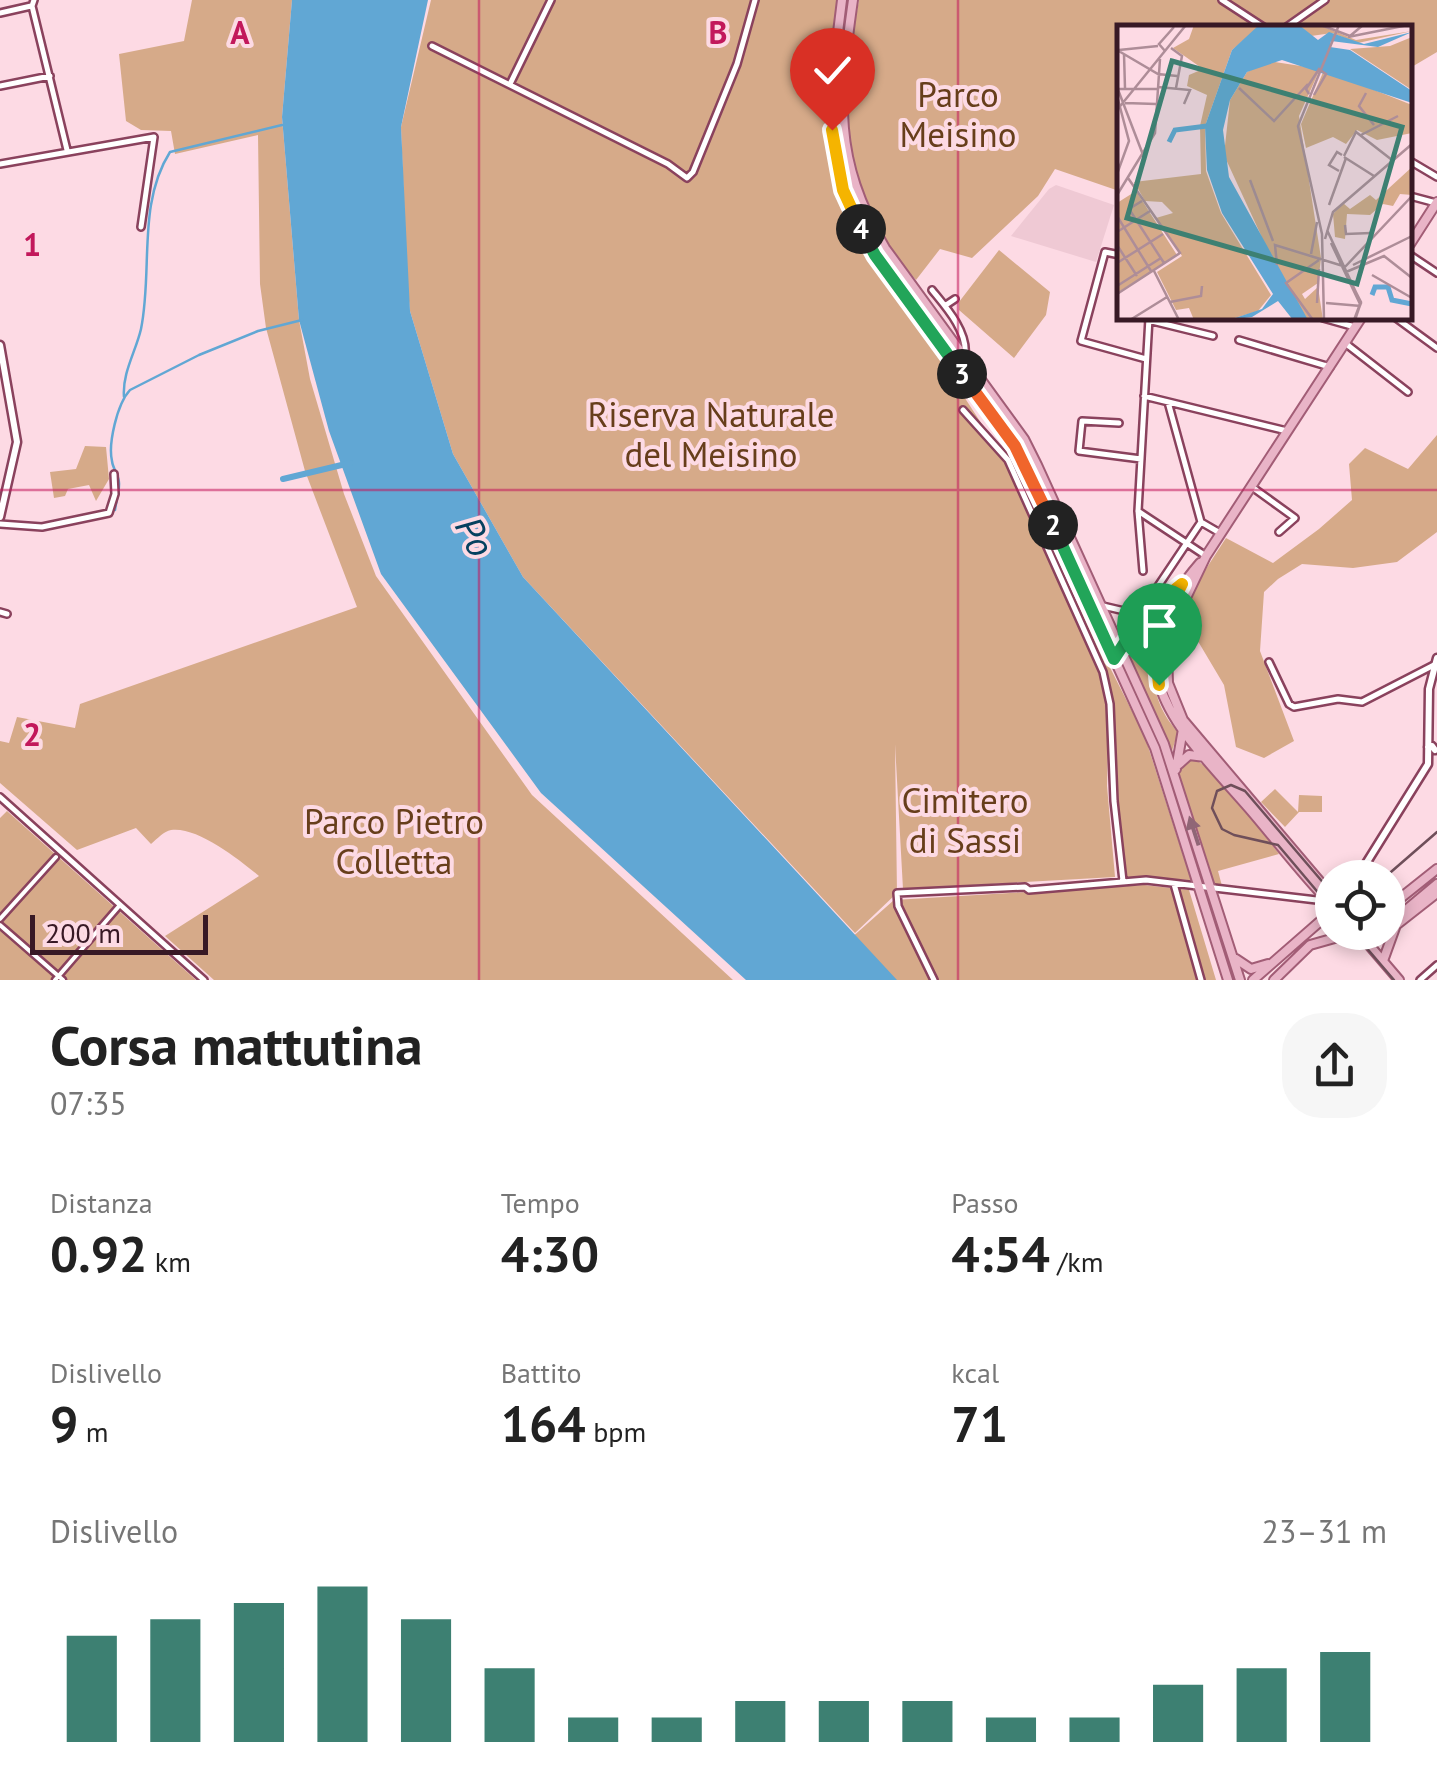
<!DOCTYPE html>
<html lang="it">
<meta charset="utf-8">
<style>
:root{--surface:#fff;--page:#f6f6f6;--text:#222;--muted:#767676;--accent:#3d8072}
body{margin:0;font-family:"PT Sans",sans-serif;background:var(--page);color:var(--text);height:100vh;display:flex;flex-direction:column;font-size:38px;white-space:nowrap}
*{box-sizing:border-box;margin:0}
p{font-size:32px;color:var(--muted)}
.icon{flex:none;width:55px;height:55px;fill:none;stroke:currentColor;stroke-width:2;stroke-linecap:round;stroke-linejoin:round}
.map{position:relative;height:980px;overflow:hidden}
.side{display:flex;flex-direction:column;background:var(--surface);flex:1}
.side>*{flex:none}
.controls{position:absolute;left:1315px;top:860px;display:grid;gap:20px}
.controls a{display:grid;place-items:center;width:90px;height:90px;border-radius:50%;background:var(--surface);box-shadow:0 5px 15px #0003;font-size:50px}
.scale{position:absolute;left:30px;bottom:25px;width:178px;box-sizing:border-box;padding-left:10px;border:5px solid #381925;border-top:0;font-size:28px;line-height:35px;white-space:nowrap;color:#381925;-webkit-text-stroke:8px #fddae4;paint-order:stroke}
.pin{position:absolute;display:grid;place-items:center;width:85px;height:85px;color:#fff;margin:-102px -42px;border-radius:50% 50% 50% 0;rotate:-45deg;box-shadow:0 0 10px #0007}
.pin .icon{rotate:45deg}
.km{position:absolute;width:50px;height:50px;margin:-25px;border-radius:50%;background:#222;color:#fff;font-size:28px;line-height:50px;text-align:center}
.round{display:grid;place-items:center;flex:none;width:105px;height:105px;border-radius:40px;background:var(--page)}
.headline{display:flex;align-items:center;justify-content:space-between;height:170px;padding:0 50px}
h1{font-size:55px;font-weight:800;line-height:75px}
.stats{display:grid;grid-template-columns:repeat(3,1fr);gap:15px;height:170px;padding:10px 50px}
.stats div{display:grid;align-content:center}
.stats b{font-size:50px;font-weight:800}
.stats small{font-size:28px;font-weight:400}
.stats p{font-size:28px}
.chart{height:280px;padding:20px 50px}
.chart p{display:flex;justify-content:space-between}
.chart svg{width:100%;height:180px;margin-top:10px;stroke:var(--accent);stroke-width:6}
.map>svg:first-child{display:block}
.built{fill:#efc9d4}
.green{fill:#d6aa89}
.water{fill:#61a7d4}
.lines{fill:none;stroke-linecap:round;stroke-linejoin:round}
.stream{stroke:#61a7d4;stroke-width:2.5}
.canal{stroke:#61a7d4;stroke-width:6}
.pedestrian-casing{stroke:#8a425d;stroke-width:9}
.minor-casing{stroke:#8a425d;stroke-width:10}
.tertiary-casing{stroke:#8a425d;stroke-width:11}
.primary-casing{stroke:#a25d76;stroke-width:12}
.pedestrian{stroke:#fff;stroke-width:4}
.minor{stroke:#fff;stroke-width:5}
.tertiary{stroke:#fff;stroke-width:6}
.primary{stroke:#e9b4c7;stroke-width:8}
.tram{stroke:#6f4f5a;stroke-width:2.5}
.oneway{fill:#906676}
.split-1-casing{stroke:#fff;stroke-width:20}
.split-2-casing{stroke:#fff;stroke-width:20}
.split-3-casing{stroke:#fff;stroke-width:20}
.split-4-casing{stroke:#fff;stroke-width:20}
.split-5-casing{stroke:#fff;stroke-width:20}
.split-1{stroke:#f5b400;stroke-width:12}
.split-2{stroke:#22a559;stroke-width:12}
.split-3{stroke:#f0652b;stroke-width:12}
.split-4{stroke:#22a559;stroke-width:12}
.split-5{stroke:#f5b400;stroke-width:12}
.grid{fill:none;stroke:#c2185b;stroke-width:2.5;stroke-opacity:0.55}
.labels{text-anchor:middle;dominant-baseline:central;stroke-width:8;stroke-linejoin:round;paint-order:stroke}
.park-label{font-size:35px;fill:#673e1b;stroke:#fddae4}
.water-label{font-size:38px;font-style:italic;fill:#06415f;stroke:#fddae4}
.inset-river{fill:none;stroke:#61a7d4;stroke-width:5}
.inset-road{fill:none;stroke:#ae8d98;stroke-width:2.5}
.view{fill:#3d8072;fill-opacity:0.15;stroke:#3d8072;stroke-width:5}
.inset-edge{fill:none;stroke:#381925;stroke-width:5}
.grid-label{font-size:32px;text-anchor:middle;font-weight:bold;fill:#c2185b;stroke:#fddae4;stroke-width:8;stroke-linejoin:round;paint-order:stroke}
</style>
<div class="map">
<svg width="1437" height="980" viewBox="0 0 1437 980">
<rect width="100%" height="100%" fill="#fddae4"/>
<path class="built" d="M1056,185L1114,205L1096,262L1011,236L1049,189Z"/>
<path class="green" d="M192,0H292L282,117L299,320L310,379L344,494L376,576L532,795L733,980H214L165,936L259,876C240,860 197,826 171,830C164,831 157,839 151,844L136,828L77,850L0,783V741L9,743L17,717L75,728L80,704L357,607L305,471L266,328L260,284L258,135L175,154L171,131L141,130L126,121L119,54L184,41Z
M431,0H837L823,110L834,180L845,213L1007,463L1145,737L1191,880L1124,877L1109,705L1107,786L1115,877L903,889L895,744L897,893L855,933L523,577L453,454L410,311L407,280L401,127Z
M859,0H1437V52L1410,68V28H1120L1119,191L1055,169L1038,196L972,258L940,249L916,280C870,229 842,163 844,94C845,63 854,30 859,0Z
M999,250L1050,292L1046,315L1014,358L959,310V302Z
M1437,435V532L1397,562L1353,568L1302,564L1278,579L1264,592L1260,651L1294,741L1264,758L1236,747L1224,685L1183,616L1202,575L1226,538L1273,563L1319,529L1352,500L1349,464L1365,448L1408,469Z
M85,446L106,447L109,479L96,501L89,485L68,489L65,496L54,498L50,472L76,469Z
M1164,604C1149,648 1144,695 1178,732L1172,751L1125,649L1142,625Z
M1190,758C1216,764 1261,831 1279,854L1218,871L1222,886L1215,885L1179,773L1180,768Z
M1275,789L1298,812L1299,795L1322,796V812H1299L1285,827L1261,802Z
M7,811L196,980H0V818Z
M1144,885L1189,890L1216,980H886L850,939L894,900Z"/>
<path class="water" d="M292,0H428L401,127L410,311L453,454L523,577L897,980H746L541,793L381,574L329,431L299,320L282,117Z"/>
<g class="lines">
<path class="stream" d="M124,397C122,373 136,351 141,329C153,271 137,204 170,152L282,125
M115,510C116,502 119,493 119,485C120,476 113,470 112,461C108,444 117,404 130,390L199,355L258,331L302,320"/>
<path class="canal" d="M283,479L350,463"/>
<g class="pedestrian-casing">
<path id="pedestrian" d="M0,919L56,857
M0,925L63,980
M55,980L120,905"/>
</g>
<g class="minor-casing">
<path id="minor" d="M34,0L32,6L67,150
M1222,0L1265,28
M0,13L31,6
M1285,28L1325,0
M432,46L668,164L687,178L693,172L737,64L755,0
M510,84L551,0
M0,86L50,76
M1410,161L1437,177
M0,164L154,137L141,227
M1410,196L1436,203
M1120,255L1105,252L1081,341L1146,359
M1410,255L1437,273
M932,290C945,306 968,331 965,355
M946,305L955,299
M1323,318L1355,327
M1396,318L1437,348
M1148,320L1213,336
M1239,340L1330,367
M1345,343L1408,392
M1144,396L1287,431
M1168,402L1201,522
M963,410L1008,460L1103,672L1110,704L1114,801L1123,881
M1119,423L1082,421L1079,451L1141,459
M1252,487L1295,518L1279,532
M1138,511L1206,556
M1201,522L1220,533
M0,524L42,527L109,513L115,494L114,474
M1143,571L1138,511L1149,318
M1103,606L1133,613L1142,610L1201,522
M0,612L7,614
M1115,659L1151,609L1180,586
M1269,662L1289,704L1294,707L1338,699L1362,702L1434,665
M0,797L204,980
M1174,884L1201,980
M934,980L898,906L897,893L1025,887L1029,890L1146,880L1325,901
M1420,980L1437,965"/>
</g>
<g class="tertiary-casing">
<path id="tertiary" d="M0,345L17,442L0,517
M1428,747L1432,746L1435,750
M1357,878L1428,764L1429,689L1437,658"/>
</g>
<g class="primary-casing">
<path id="primary" d="M842,0L830,97L831,129L843,190L875,255L1015,446L1028,470L1155,748L1228,980
M853,0C839,99 832,158 885,248L1024,439L1037,465L1164,744L1240,980
M1410,244L1437,202
M1200,563C1109,668 1175,724 1247,806C1275,838 1302,875 1332,905
M1179,764L1189,755L1205,757
M1176,769L1183,729
M1332,896L1183,720L1168,683L1167,654L1172,627L1206,556L1361,318
M1388,908L1437,869
M1388,925L1437,884
M1358,932L1399,980
M1236,959L1251,969L1268,964
M1383,961L1396,925L1437,893
M1253,980L1332,911
M1274,980L1310,945L1356,932"/>
</g>
<use href="#pedestrian" class="pedestrian"/>
<use href="#minor" class="minor"/>
<use href="#tertiary" class="tertiary"/>
<use href="#primary" class="primary"/>
<path class="tram" d="M1384,878L1437,832
M1332,893L1245,791L1231,785L1217,791L1212,808L1222,829L1234,835L1278,845L1332,909
M1353,932L1394,980"/>
</g>
<defs><path id="oneway-solid" d="M-6-.8H1V-3.2L6.5 0L1 3.2V.8H-6Z" transform="scale(2.5)"/></defs>
<use class="oneway" href="#oneway-solid" transform="translate(1194 831) rotate(-108)"/>
<g class="lines">
<g class="split-1-casing">
<path id="split-1" d="M1131,633L1151,609L1182,584C1164,617 1153,647 1159,685"/>
</g>
<g class="split-2-casing">
<path id="split-2" d="M1053,525L1114,659L1131,633"/>
</g>
<g class="split-3-casing">
<path id="split-3" d="M962,374L1015,446L1053,525"/>
</g>
<g class="split-4-casing">
<path id="split-4" d="M861,229L875,255L962,374"/>
</g>
<g class="split-5-casing">
<path id="split-5" d="M832,130L843,190L861,229"/>
</g>
<use href="#split-1" class="split-1"/>
<use href="#split-2" class="split-2"/>
<use href="#split-3" class="split-3"/>
<use href="#split-4" class="split-4"/>
<use href="#split-5" class="split-5"/>
</g>
<path class="grid" d="M479,0V980M958,0V980M0,490H1437"/>
<g class="labels">
<g class="park-label">
<text x="958" y="94">Parco<tspan x="958" dy="40">Meisino</tspan></text>
<text x="711" y="414">Riserva Naturale<tspan x="711" dy="40">del Meisino</tspan></text>
<text x="965" y="800">Cimitero<tspan x="965" dy="40">di Sassi</tspan></text>
<text x="394" y="821">Parco Pietro<tspan x="394" dy="40">Colletta</tspan></text>
</g>
<g class="water-label">
<text transform="translate(476 536) rotate(62)">Po</text>
</g>
</g>
<g transform="translate(1117 25)">
<rect width="295" height="295" fill="#fddae4"/>
<path d="M77,0L142,2L115,25L88,101L89,146L104,188L154,270L141,286L111,295H77L72,283L59,285L40,247L65,231L39,193L56,188L45,177L28,176L17,157L84,149L83,101L90,70L70,61L72,50L86,44L56,23L72,14ZM182,0H202L239,15L295,6L241,18L215,8L194,11ZM295,12V65L233,24L273,21ZM151,36L203,44L182,91L204,233L201,258L185,269L188,274L201,262L206,295H189L172,271L107,130L113,75L130,47ZM207,45L295,80V108L260,115L240,105L229,119L216,112L189,123L184,99ZM295,142V170L283,169L276,181L266,179L253,190L230,189L228,214L218,212L216,189L226,178L233,184L253,170L259,175ZM19,166L60,230L0,268V178Z" fill="#d6aa89"/>
<path d="M142,0H182L201,15L212,7L247,19L295,7L261,22L214,16L213,22L233,25L295,66V78L165,35L130,47L113,75L106,105L112,152L191,295H176L161,276L135,292L112,295L145,284L156,269L105,188L90,145L88,101L115,25Z" fill="#61a7d4"/>
<path class="inset-river" d="M52,117L58,105L90,101M255,270L258,262H271L275,275L295,279"/>
<path class="inset-road" d="M204,0L233,11L246,0M231,12L291,0M54,23L65,31L59,63M0,25L41,49L60,51M2,25L41,21M48,26L42,19L57,2M7,29L8,63M0,62L28,135M41,62L73,65L67,79M122,63L157,96L191,59M2,64H41M249,68L242,81L257,100M192,69L189,64L202,44L209,49L197,70M0,71L12,116L0,149M8,78L39,79M0,85L69,0M244,110L281,91M227,131L239,107L275,135M227,132L257,151M222,146L212,140L220,127L225,130M133,155L156,216M0,170L38,108L43,34M25,176L12,184L47,238M212,180L229,133M0,191L34,246M228,200L229,209L254,208M210,205L244,278L237,295M0,207L33,186M208,214L216,187L295,119M0,220L20,251M194,229L200,197M0,238L46,209M160,240L158,220L226,241M236,240L295,211M227,243L295,171M37,246L62,295M229,247L267,231L295,253M255,250L295,273M0,261L44,233M0,269L63,228L11,153M53,277L84,271L85,261M200,278L202,244M209,278L244,281M13,295L50,272M196,295L169,258L202,235M207,295L205,209L181,101L222,0M237,295L243,279L214,218L244,277L238,295"/>
<path class="view" d="M55,36L285,102L240,259L10,193Z"/>
<rect width="295" height="295" class="inset-edge"/>
</g>
<g class="grid-label">
<text x="240" y="44">A</text>
<text x="718" y="44">B</text>
<text x="32" y="256">1</text>
<text x="32" y="746">2</text>
</g>
</svg>
<div class="controls">
<a><svg class="icon" aria-label="locate" viewBox="0 0 24 24"><circle cx="12" cy="12" r="6"/><path d="M12 2v4M12 18v4M2 12h4M18 12h4"/></svg></a>
</div>
<div class="scale">200 m</div>
<div class="pin" style="left:1159px;top:685px;background:#1e9e55"><svg class="icon" aria-label="arrive" viewBox="0 0 24 24"><path d="M6 21V4h12l-3 4 3 4H6"/></svg></div>
<div class="pin" style="left:832px;top:130px;background:#d93025"><svg class="icon" aria-label="check" viewBox="0 0 24 24"><path d="M5 12l5 5 9-10"/></svg></div>
<b class="km" style="left:1053px;top:525px">2</b>
<b class="km" style="left:962px;top:374px">3</b>
<b class="km" style="left:861px;top:229px">4</b>
</div>
<section class="side">
<div class="headline"><div><h1>Corsa mattutina</h1><p>07:35</p></div><a class="round"><svg class="icon" aria-label="share" viewBox="0 0 24 24"><path d="M12 15V3M7 8l5-5 5 5M5 13v7h14v-7"/></svg></a></div>
<div class="stats">
<div><p>Distanza</p><b>0.92<small> km</small></b></div>
<div><p>Tempo</p><b>4:30</b></div>
<div><p>Passo</p><b>4:54<small> /km</small></b></div>
</div>
<div class="stats">
<div><p>Dislivello</p><b>9<small> m</small></b></div>
<div><p>Battito</p><b>164<small> bpm</small></b></div>
<div><p>kcal</p><b>71</b></div>
</div>
<div class="chart"><p><span>Dislivello</span>23–31 m</p>
<svg viewBox="0 0 160 44" preserveAspectRatio="none"><path d="M5 44V18M15 44V14M25 44V10M35 44V6M45 44V14M55 44V26M65 44V38M75 44V38M85 44V34M95 44V34M105 44V34M115 44V38M125 44V38M135 44V30M145 44V26M155 44V22"/></svg>
</div>
</section>
